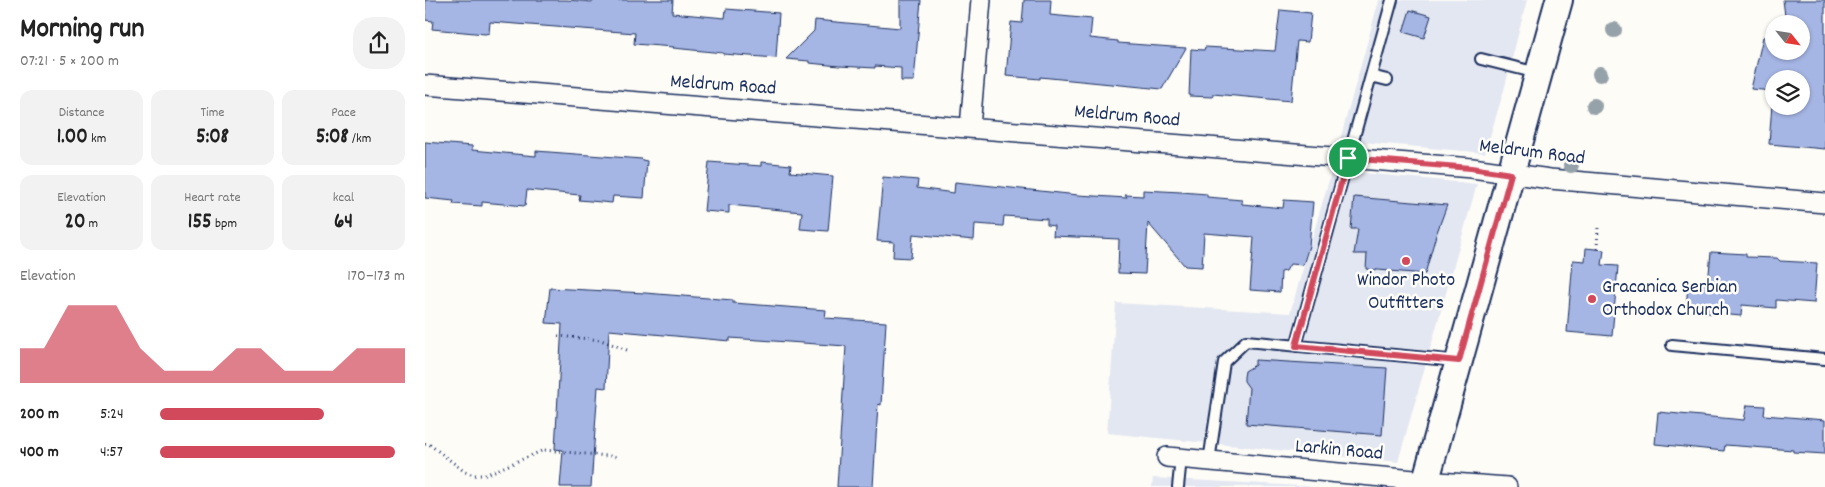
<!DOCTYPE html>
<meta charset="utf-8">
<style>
:root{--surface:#fff;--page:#f2f2f2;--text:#222;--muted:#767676;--accent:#d1495b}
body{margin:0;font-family:Dekko,sans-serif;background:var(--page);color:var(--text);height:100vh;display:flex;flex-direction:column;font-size:19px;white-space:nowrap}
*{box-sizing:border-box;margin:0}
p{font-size:16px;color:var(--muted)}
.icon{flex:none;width:28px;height:28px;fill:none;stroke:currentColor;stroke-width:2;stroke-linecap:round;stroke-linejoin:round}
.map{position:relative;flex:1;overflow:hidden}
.side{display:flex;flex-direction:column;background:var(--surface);width:425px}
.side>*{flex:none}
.needle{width:32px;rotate:120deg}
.buttons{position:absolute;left:1340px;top:15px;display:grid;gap:10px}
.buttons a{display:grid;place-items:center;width:45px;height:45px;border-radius:50%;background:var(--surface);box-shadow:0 1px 4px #0004;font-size:25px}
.pin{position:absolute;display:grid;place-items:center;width:42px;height:42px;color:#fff;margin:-21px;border:2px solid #fff;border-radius:50%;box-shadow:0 1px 5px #0007}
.round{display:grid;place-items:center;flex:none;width:52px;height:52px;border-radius:20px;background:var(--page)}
.head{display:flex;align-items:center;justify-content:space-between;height:85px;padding:0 20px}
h1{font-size:28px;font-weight:800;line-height:38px}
.figures{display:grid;grid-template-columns:repeat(3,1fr);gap:8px;height:85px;padding:5px 20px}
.figures div{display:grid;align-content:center;border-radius:12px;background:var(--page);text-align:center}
.figures b{font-size:21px;font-weight:800}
.figures small{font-size:14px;font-weight:400}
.figures p{font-size:14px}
.chart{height:140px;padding:10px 20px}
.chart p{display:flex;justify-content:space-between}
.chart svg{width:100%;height:90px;margin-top:5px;fill:var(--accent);opacity:.7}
ul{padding:0 20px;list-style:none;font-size:16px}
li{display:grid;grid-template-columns:80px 60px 1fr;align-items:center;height:38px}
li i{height:12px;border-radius:6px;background:var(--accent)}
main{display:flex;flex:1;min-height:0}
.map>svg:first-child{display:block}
.built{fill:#e3e7f1}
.building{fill:#a5b5e4;stroke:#1b2f5e;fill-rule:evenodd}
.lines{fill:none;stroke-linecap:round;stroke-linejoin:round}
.service-casing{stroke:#1b2f5e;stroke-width:14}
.minor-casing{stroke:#1b2f5e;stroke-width:22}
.secondary-casing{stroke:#1b2f5e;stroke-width:30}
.path{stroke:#1b2f5e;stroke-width:3;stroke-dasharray:1 4;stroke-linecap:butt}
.service{stroke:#fdfcf7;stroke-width:10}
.minor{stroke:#fdfcf7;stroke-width:19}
.secondary{stroke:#fdfcf7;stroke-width:26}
.tree{fill:#96a2a9}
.route-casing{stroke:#fff;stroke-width:10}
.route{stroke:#d1495b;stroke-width:6}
.poi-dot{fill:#d1495b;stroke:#fdfcf7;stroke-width:2}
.labels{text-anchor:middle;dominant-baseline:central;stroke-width:5;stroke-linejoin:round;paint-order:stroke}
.street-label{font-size:20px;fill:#1b2f5e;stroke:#fdfcf7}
.poi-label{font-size:20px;fill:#1b2f5e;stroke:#fdfcf7}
</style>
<main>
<section class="side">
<div class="head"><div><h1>Morning run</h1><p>07:21 · 5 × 200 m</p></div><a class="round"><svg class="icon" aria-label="share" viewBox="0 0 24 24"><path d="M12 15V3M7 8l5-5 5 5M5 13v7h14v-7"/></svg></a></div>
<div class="figures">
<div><p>Distance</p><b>1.00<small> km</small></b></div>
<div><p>Time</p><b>5:08</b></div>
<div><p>Pace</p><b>5:08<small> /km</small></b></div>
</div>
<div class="figures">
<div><p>Elevation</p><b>20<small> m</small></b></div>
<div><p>Heart rate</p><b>155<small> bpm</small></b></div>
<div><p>kcal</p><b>64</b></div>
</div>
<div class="chart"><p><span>Elevation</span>170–173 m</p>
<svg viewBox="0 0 160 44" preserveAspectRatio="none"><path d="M0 44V27L10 27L20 6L30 6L40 6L50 27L60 38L70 38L80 38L90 27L100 27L110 38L120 38L130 38L140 27L150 27L160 27V44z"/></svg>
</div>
<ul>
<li><b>200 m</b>5:24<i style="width:67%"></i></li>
<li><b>400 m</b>4:57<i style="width:96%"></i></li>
</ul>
</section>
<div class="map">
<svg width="1400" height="487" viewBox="0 0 1400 487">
<rect width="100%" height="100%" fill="#fdfcf7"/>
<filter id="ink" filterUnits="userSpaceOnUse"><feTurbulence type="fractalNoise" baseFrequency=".02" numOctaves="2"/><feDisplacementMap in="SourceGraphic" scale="10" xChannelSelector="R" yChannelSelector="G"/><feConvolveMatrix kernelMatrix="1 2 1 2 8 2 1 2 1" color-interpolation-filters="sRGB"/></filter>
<g filter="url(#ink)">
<path class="built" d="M954,0H1102L1079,90L1060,153L915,140Z
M907,170L1052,184L973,462L682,433L691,303L865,313Z
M728,478L893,487H727Z"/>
<path class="building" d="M0,0H142L168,2V0H248L247,13L300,18L301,9L354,13L351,58L298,54V53L248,48L249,47L209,44L210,33L65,22L64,33L60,34L7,29L8,21L0,20Z
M475,0H496L489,81H476V68L450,66V68L414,66L384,63V61L361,59L389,31L390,20L475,28Z
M599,0H626L625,15L667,19L665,38L693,41V43L761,48L737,89L615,77V79L581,76L586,22L597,23Z
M1358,0H1400V149L1344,144L1348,91L1326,89L1338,37L1349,36V51H1376V24H1361ZM1349,79H1376V106H1349Z
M855,10L886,13L883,42L872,41L866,101L788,94V97L764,96L766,49L779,50L780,47L850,51Z
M985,10L1006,16L999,38L978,32Z
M0,142L47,146V150L111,156V151L217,159V160L222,161L219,198L188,196L187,203L154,200L155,195L102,190L100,206L57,202V206L28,204L29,201L0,198Z
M284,162L336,166V162L366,165L365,172L408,176L403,231L375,229L377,212L304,205V213L279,211Z
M458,177L493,180L492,188L529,193L530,182L653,195L702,198L700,195L718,196V190L756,192L782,194V197L817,200V204L858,208L859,200L888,202L884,246L878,265L865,264L861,271L856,272L855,292L825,290L829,237L779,233L777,267L760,266L723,223L720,274L693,273L694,239L628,236L629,226L622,225V219L579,216L578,226L550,224L549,240L488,234L486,258L468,257L469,242L452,241Z
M929,197L1022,205L1011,235L1000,274L941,269L942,254H929L933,229H926Z
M1161,248L1179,250L1177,265L1193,266L1187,336L1142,332L1148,260L1160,261Z
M1286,252L1321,254V257L1352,258L1355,261L1392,263L1389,303L1351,300V308L1317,305L1316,316L1261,311L1263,282L1283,284Z
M125,288L220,293L308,300V303L401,310L400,318L461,322L456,405L453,404L448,487H412L421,346L305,338V341L184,330L181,388L173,387L166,487H135L138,450L130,449L137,324L121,323Z
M830,360L962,368L957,435L821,424L824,388L819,381V377L820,371L830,365Z
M1322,405L1340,406L1339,415L1400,420V454L1368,452V450L1300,445L1299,451L1230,444L1233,412L1319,420Z"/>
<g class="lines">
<g class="service-casing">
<path id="service" d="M1056,59L1113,73
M946,76L962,80
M1247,345L1400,359
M871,346L967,0
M784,461L799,362L821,341L1034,361
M753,487L756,458"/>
</g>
<g class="minor-casing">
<path id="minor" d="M0,85L1047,168L1125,179L1400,203
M545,127L556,0
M742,457L1000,481L1082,487"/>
</g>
<g class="secondary-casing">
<path id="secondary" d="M999,487L1134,0"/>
</g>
<path class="path" d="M1172,249L1173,226
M133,336L176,340L202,350
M0,444H4L40,472L49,475H60L119,450L194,457"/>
<use href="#service" class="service"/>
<use href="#minor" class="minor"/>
<use href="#secondary" class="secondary"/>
</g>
<g class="tree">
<circle cx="1189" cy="30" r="8"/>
<circle cx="1175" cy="74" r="8"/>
<circle cx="1169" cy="106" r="8"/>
<circle cx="1146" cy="165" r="8"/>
</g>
</g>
<g class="lines" filter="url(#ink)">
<g class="route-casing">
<path id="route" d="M923,158L1046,168L1086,174L1034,361L871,346Z"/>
</g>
<use href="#route" class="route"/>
</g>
<g class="poi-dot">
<circle cx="981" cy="261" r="5"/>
<circle cx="1167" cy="299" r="5"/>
</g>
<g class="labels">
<g class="street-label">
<text transform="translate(298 86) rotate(4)">Meldrum Road</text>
<text transform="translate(702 117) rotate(5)">Meldrum Road</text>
<text transform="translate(1107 153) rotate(7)">Meldrum Road</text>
<text transform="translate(914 451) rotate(5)">Larkin Road</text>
</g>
<g class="poi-label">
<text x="981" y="281">Windor Photo<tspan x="981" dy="23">Outfitters</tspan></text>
<text x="1177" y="288" text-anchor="start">Gracanica Serbian<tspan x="1177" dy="23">Orthodox Church</tspan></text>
</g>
</g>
</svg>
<div class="buttons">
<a><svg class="needle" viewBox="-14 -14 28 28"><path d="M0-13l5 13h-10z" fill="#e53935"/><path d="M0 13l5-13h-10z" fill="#767676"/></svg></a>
<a><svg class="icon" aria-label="layers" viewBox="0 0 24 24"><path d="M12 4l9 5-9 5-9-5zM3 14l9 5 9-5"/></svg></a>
</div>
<div class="pin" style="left:923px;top:158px;background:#1e9e55"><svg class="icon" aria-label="arrive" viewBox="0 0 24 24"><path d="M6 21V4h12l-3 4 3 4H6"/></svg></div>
</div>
</main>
